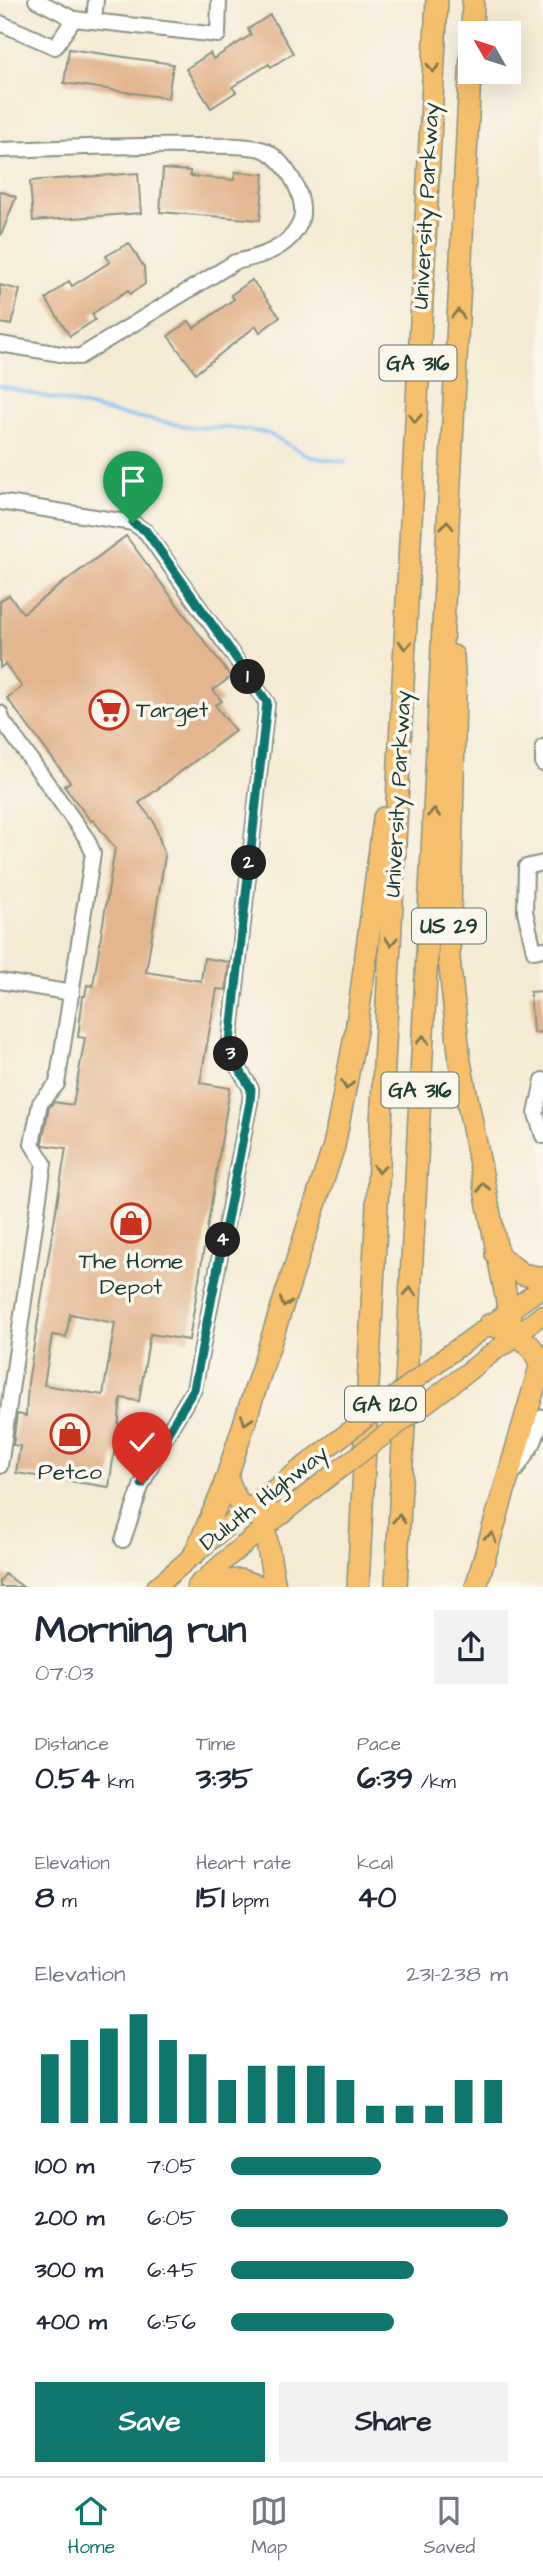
<!DOCTYPE html>
<meta charset="utf-8">
<style>
:root{--surface:#fff;--page:#f2f2f3;--text:#1f2937;--muted:#747a83;--line:#e0e1e3;--accent:#0f766e}
body{margin:0;font-family:"Architects Daughter",sans-serif;background:var(--page);color:var(--text);height:100vh;display:flex;flex-direction:column;font-size:26px;white-space:nowrap}
*{box-sizing:border-box;margin:0}
p{font-size:23px;color:var(--muted)}
.icon{flex:none;width:38px;height:38px;fill:none;stroke:currentColor;stroke-width:2;stroke-linecap:round;stroke-linejoin:round}
.map{position:relative;height:1587px;overflow:hidden}
.side{display:flex;flex-direction:column;background:var(--surface);flex:1}
.side>*{flex:none}
.needle{width:46px;rotate:309deg}
.buttons{position:absolute;left:458px;top:21px;display:grid;gap:14px}
.buttons a{display:grid;place-items:center;width:63px;height:63px;border-radius:0px;background:var(--surface);box-shadow:0 7px 28px #0002;font-size:35px}
.pin{position:absolute;display:grid;place-items:center;width:60px;height:60px;color:#fff;margin:-72px -30px;border-radius:50% 50% 50% 0;rotate:-45deg;box-shadow:0 0 7px #0007}
.pin .icon{rotate:45deg}
.km{position:absolute;width:35px;height:35px;margin:-18px;border-radius:50%;background:#222;color:#fff;font-size:19px;line-height:35px;text-align:center}
.round{display:grid;place-items:center;flex:none;width:74px;height:74px;border-radius:0px;background:var(--page)}
.summary{display:flex;align-items:center;justify-content:space-between;height:119px;padding:0 35px}
h1{font-size:38px;font-weight:700;line-height:52px}
.stats{display:grid;grid-template-columns:repeat(3,1fr);gap:10px;height:119px;padding:7px 35px}
.stats div{display:grid;align-content:center}
.stats b{font-size:30px;font-weight:700}
.stats small{font-size:19px;font-weight:400}
.stats p{font-size:19px}
.chart{height:196px;padding:14px 35px}
.chart p{display:flex;justify-content:space-between}
.chart svg{width:100%;height:126px;margin-top:7px;stroke:var(--accent);stroke-width:6}
.cta{display:flex;gap:14px;margin-top:auto;padding:14px 35px}
.cta a{flex:1;height:80px;border-radius:0px;background:var(--accent);color:#fff;font-size:28px;font-weight:700;line-height:80px;text-align:center}
.cta a+a{background:var(--page);color:var(--text)}
ul{padding:0 35px;list-style:none;font-size:23px}
li{display:grid;grid-template-columns:112px 84px 1fr;align-items:center;height:52px}
li i{height:18px;border-radius:9px;background:var(--accent)}
.tabs{display:flex;justify-content:space-around;align-items:center;height:98px;border-top:2px solid var(--line);background:var(--surface);font-size:19px;color:var(--muted)}
.tabs a{display:grid;justify-items:center;gap:4px}
.tabs .current{color:var(--accent)}
.map>svg:first-child{display:block}
.lines{fill:none;stroke-linecap:round;stroke-linejoin:round}
.stream{stroke:#7ebcf2;stroke-width:3.5}
.building{fill:#e3b68f;fill-rule:evenodd}
.minor-casing{stroke:#8a9484;stroke-width:18}
.major-casing{stroke:#8a9484;stroke-width:21}
.highway-casing{stroke:#8a9484;stroke-width:24}
.minor{stroke:#fff;stroke-width:14}
.major{stroke:#f7c06c;stroke-width:18}
.highway{stroke:#f7c06c;stroke-width:21}
.major-bridge-casing{stroke:#8a9484;stroke-width:21;stroke-linecap:butt}
.major-bridge{stroke:#f7c06c;stroke-width:18}
.oneway{stroke:#80784d}
.route-casing{stroke:#fff;stroke-width:14}
.route{stroke:#0f766e;stroke-width:9}
.labels{text-anchor:middle;dominant-baseline:central;stroke-width:7;stroke-linejoin:round;paint-order:stroke}
.shield{fill:#fbf7ec;stroke:#61756b;stroke-width:2}
.shield-label{font-size:21px;font-weight:bold;fill:#1f3d34}
.street-label{font-size:23px;fill:#1f3d34;stroke:#fbf7ec}
.poi-label{font-size:23px;fill:#1f3d34;stroke:#fbf7ec}
</style>
<div class="map">
<svg width="543" height="1587" viewBox="0 0 543 1587">
<rect width="100%" height="100%" fill="#fbf7ec"/>
<filter id="ink" filterUnits="userSpaceOnUse"><feTurbulence type="fractalNoise" baseFrequency=".0143" numOctaves="2"/><feDisplacementMap in="SourceGraphic" scale="14" xChannelSelector="R" yChannelSelector="G"/><feConvolveMatrix kernelMatrix="1 2 1 2 8 2 1 2 1" color-interpolation-filters="sRGB"/></filter>
<filter id="wash" filterUnits="userSpaceOnUse"><feTurbulence type="fractalNoise" baseFrequency=".00686" numOctaves="4" result="noise"/><feDisplacementMap in="SourceGraphic" scale="28" xChannelSelector="R" yChannelSelector="G"/><feGaussianBlur stdDeviation="1.57" result="paint"/><feColorMatrix in="noise" values="0 0 0 0 0 0 0 0 0 0 0 0 0 0 0 0 0 1.4 0 .05"/><feComposite in="paint" operator="in"/></filter>
<g filter="url(#wash)">
<rect width="100%" height="100%" fill="#f5ebd5"/>
<g class="lines">
<path class="stream" d="M0,386L114,413L191,427L231,428L267,433L311,457L345,462"/>
</g>
<g id="blocks">
<path class="building" d="M270,15L293,53L271,67L269,64L232,87L236,92L211,108L186,69L210,53L213,59L251,35L248,29Z
M69,49L173,64L168,98L64,83Z
M163,169L190,171V176L234,180L235,172L264,174L260,220L160,212Z
M138,173L141,213L33,221L30,181Z
M0,191L16,197L1,235H0Z
M129,243L144,267L145,284L130,294L128,290L92,314L95,320L70,336L46,299L69,281L72,286L110,262L106,256Z
M252,280L280,317L260,332L256,326L196,373L168,336L189,321L194,328L234,299L231,295Z
M0,285L20,290L11,325L0,323Z
M126,536L231,677L213,690L222,701L215,705L235,731L139,803L154,822L165,856L146,972L201,981L204,958L229,962L226,990L217,989L200,1083L230,1088L189,1340L150,1334L139,1401L121,1398L118,1428L136,1430L132,1452L114,1453L109,1487L16,1473L20,1446L13,1445L17,1414L26,1416L28,1382L66,1148L44,1145L42,1142L49,1107L54,1102L73,1105L85,1038L78,1037L83,996H85L87,985L93,986L115,848L93,820L91,821L64,786L70,782L7,698L22,687L5,664L0,668V601L9,595L23,613ZM70,1314L115,1323L103,1395L44,1385L52,1335L66,1337Z
M543,991V1032L533,1033L530,992Z
M5,1574L23,1587H0V1581Z"/>
</g>
</g>
<g filter="url(#ink)">
<use href="#blocks" fill-opacity="0" stroke="#8a9484" stroke-width="2"/>
<g class="lines">
<g class="minor-casing">
<path id="minor" d="M36,0L74,19L218,35L219,0
M94,21L96,0
M0,23L55,47L74,19
M0,150C64,148 128,145 192,146C214,146 239,144 261,149C283,155 310,199 300,223C289,249 259,257 235,262L79,357L0,344
M0,502L133,523L146,532L267,703L229,1051L251,1089L250,1102L194,1389L164,1439L142,1484L123,1540
M0,713L3,721L87,839L93,853L57,1084L40,1103L32,1144L44,1163L0,1466
M543,747V764
M543,863L526,867L525,911L534,951L543,949
M0,981L72,993
M543,1080L536,1114L543,1136
M516,1470L534,1442L543,1417"/>
</g>
<g class="major-casing">
<path id="major" d="M449,1354L543,1287
M448,1387L543,1314
M156,1587L245,1511L321,1453
M196,1587L231,1555L320,1484"/>
</g>
<g class="highway-casing">
<path id="highway" d="M472,33L473,0
M453,656L455,692L449,958L460,1062L512,1327L506,1343
M496,1254L522,1274L543,1278
M489,1325C512,1329 535,1342 540,1366
M227,1476C236,1505 249,1526 283,1513
M265,1495L263,1520L275,1587
M195,1553L221,1495L334,1146L356,1031L384,818
M201,1583L240,1580L261,1587
M358,1587L437,0
M396,1587L471,54
M476,1587L543,1357"/>
</g>
<use href="#minor" class="minor"/>
<use href="#major" class="major"/>
<use href="#highway" class="highway"/>
<g class="major-bridge-casing">
<path id="major-bridge" d="M321,1453L449,1354
M320,1484L448,1387"/>
</g>
<use href="#major-bridge" class="major-bridge"/>
</g>
<defs><path id="oneway-chevron" d="M-2-3.5L2.5 0L-2 3.5" fill="none" stroke-width="1.6" stroke-linecap="round" stroke-linejoin="round" transform="scale(1.75)"/></defs>
<g class="oneway">
<use href="#oneway-chevron" transform="translate(433 68) rotate(93)"/>
<use href="#oneway-chevron" transform="translate(458 314) rotate(-87)"/>
<use href="#oneway-chevron" transform="translate(415 418) rotate(93)"/>
<use href="#oneway-chevron" transform="translate(447 525) rotate(-87)"/>
<use href="#oneway-chevron" transform="translate(405 645) rotate(93)"/>
<use href="#oneway-chevron" transform="translate(434 813) rotate(-87)"/>
<use href="#oneway-chevron" transform="translate(391 941) rotate(93)"/>
<use href="#oneway-chevron" transform="translate(423 1040) rotate(-87)"/>
<use href="#oneway-chevron" transform="translate(347 1085) rotate(100)"/>
<use href="#oneway-chevron" transform="translate(379 1169) rotate(93)"/>
<use href="#oneway-chevron" transform="translate(483 1187) rotate(-101)"/>
<use href="#oneway-chevron" transform="translate(410 1292) rotate(-87)"/>
<use href="#oneway-chevron" transform="translate(285 1303) rotate(108)"/>
<use href="#oneway-chevron" transform="translate(246 1420) rotate(108)"/>
<use href="#oneway-chevron" transform="translate(399 1519) rotate(-87)"/>
<use href="#oneway-chevron" transform="translate(491 1537) rotate(-73)"/>
</g>
</g>
<g class="lines" filter="url(#ink)">
<g class="route-casing">
<path id="route" d="M133,523L146,531L267,702L229,1051L251,1089L250,1102L194,1389L164,1439L142,1484"/>
</g>
<use href="#route" class="route"/>
</g>
<defs>
<g id="supermarket-ring" transform="scale(2.0125)"><circle r="9.5" fill="#fbf7ec" stroke="#c8321e" stroke-width="1.5"/><path d="M-6-5.5h2.5l.6 2H6L4.5 2H-2.5L-4.4-4H-6ZM-1.5 3.2a1.3 1.3 0 1 0 .1 0ZM3 3.2a1.3 1.3 0 1 0 .1 0Z" fill="#c8321e"/></g>
<g id="shop-ring" transform="scale(2.0125)"><circle r="9.5" fill="#fbf7ec" stroke="#c8321e" stroke-width="1.5"/><path d="M-5-2.5h2.3a2.7 3.5 0 0 1 5.4 0H5L5.5 6h-11ZM-1.5-2.5h3a1.5 2.3 0 0 0-3 0Z" fill="#c8321e"/></g>
</defs>
<g fill-rule="evenodd">
<use href="#supermarket-ring" x="109" y="710"/>
<use href="#shop-ring" x="131" y="1223"/>
<use href="#shop-ring" x="70" y="1434"/>
</g>
<g class="labels">
<g class="shield">
<rect x="379.5" y="345.5" width="77" height="35" rx="5"/>
<rect x="412" y="908.5" width="74" height="35" rx="5"/>
<rect x="381.5" y="1072.5" width="77" height="35" rx="5"/>
<rect x="345" y="1386.5" width="80" height="35" rx="5"/>
</g>
<g class="shield-label">
<text x="418" y="363">GA 316</text>
<text x="449" y="926">US 29</text>
<text x="420" y="1090">GA 316</text>
<text x="385" y="1404">GA 120</text>
</g>
<g class="street-label">
<text transform="translate(426 206) rotate(-87)">University Parkway</text>
<text transform="translate(398 794) rotate(-87)">University Parkway</text>
<text transform="translate(264 1498) rotate(-38)">Duluth Highway</text>
</g>
<g class="poi-label">
<text x="136" y="710" text-anchor="start">Target</text>
<text x="131" y="1261">The Home<tspan x="131" dy="26">Depot</tspan></text>
<text x="70" y="1472">Petco</text>
</g>
</g>
</svg>
<div class="buttons">
<a><svg class="needle" viewBox="-14 -14 28 28"><path d="M0-13l5 13h-10z" fill="#e53935"/><path d="M0 13l5-13h-10z" fill="#747a83"/></svg></a>
</div>
<div class="pin" style="left:133px;top:523px;background:#1e9e55"><svg class="icon" aria-label="arrive" viewBox="0 0 24 24"><path d="M6 21V4h12l-3 4 3 4H6"/></svg></div>
<div class="pin" style="left:142px;top:1484px;background:#d93025"><svg class="icon" aria-label="check" viewBox="0 0 24 24"><path d="M5 12l5 5 9-10"/></svg></div>
<b class="km" style="left:248px;top:677px">1</b>
<b class="km" style="left:249px;top:863px">2</b>
<b class="km" style="left:231px;top:1054px">3</b>
<b class="km" style="left:223px;top:1240px">4</b>
</div>
<section class="side">
<div class="summary"><div><h1>Morning run</h1><p>07:03</p></div><a class="round"><svg class="icon" aria-label="share" viewBox="0 0 24 24"><path d="M12 15V3M7 8l5-5 5 5M5 13v7h14v-7"/></svg></a></div>
<div class="stats">
<div><p>Distance</p><b>0.54<small> km</small></b></div>
<div><p>Time</p><b>3:35</b></div>
<div><p>Pace</p><b>6:39<small> /km</small></b></div>
</div>
<div class="stats">
<div><p>Elevation</p><b>8<small> m</small></b></div>
<div><p>Heart rate</p><b>151<small> bpm</small></b></div>
<div><p>kcal</p><b>40</b></div>
</div>
<div class="chart"><p><span>Elevation</span>231–238 m</p>
<svg viewBox="0 0 160 44" preserveAspectRatio="none"><path d="M5 44V20M15 44V15M25 44V11M35 44V6M45 44V15M55 44V20M65 44V29M75 44V24M85 44V24M95 44V24M105 44V29M115 44V38M125 44V38M135 44V38M145 44V29M155 44V29"/></svg>
</div>
<ul>
<li><b>100 m</b>7:05<i style="width:54%"></i></li>
<li><b>200 m</b>6:05<i style="width:100%"></i></li>
<li><b>300 m</b>6:45<i style="width:66%"></i></li>
<li><b>400 m</b>6:56<i style="width:59%"></i></li>
</ul>
<div class="cta"><a>Save</a><a>Share</a></div>
</section>
<nav class="tabs">
<a class="current"><svg class="icon" aria-label="home" viewBox="0 0 24 24"><path d="M3 11l9-7 9 7M6 9v11h12V9"/></svg>Home</a>
<a><svg class="icon" aria-label="map" viewBox="0 0 24 24"><path d="M3 6l6-2 6 2 6-2v14l-6 2-6-2-6 2zM9 4v14M15 6v14"/></svg>Map</a>
<a><svg class="icon" aria-label="saved" viewBox="0 0 24 24"><path d="M7 4h10v16l-5-4-5 4z"/></svg>Saved</a>
</nav>
